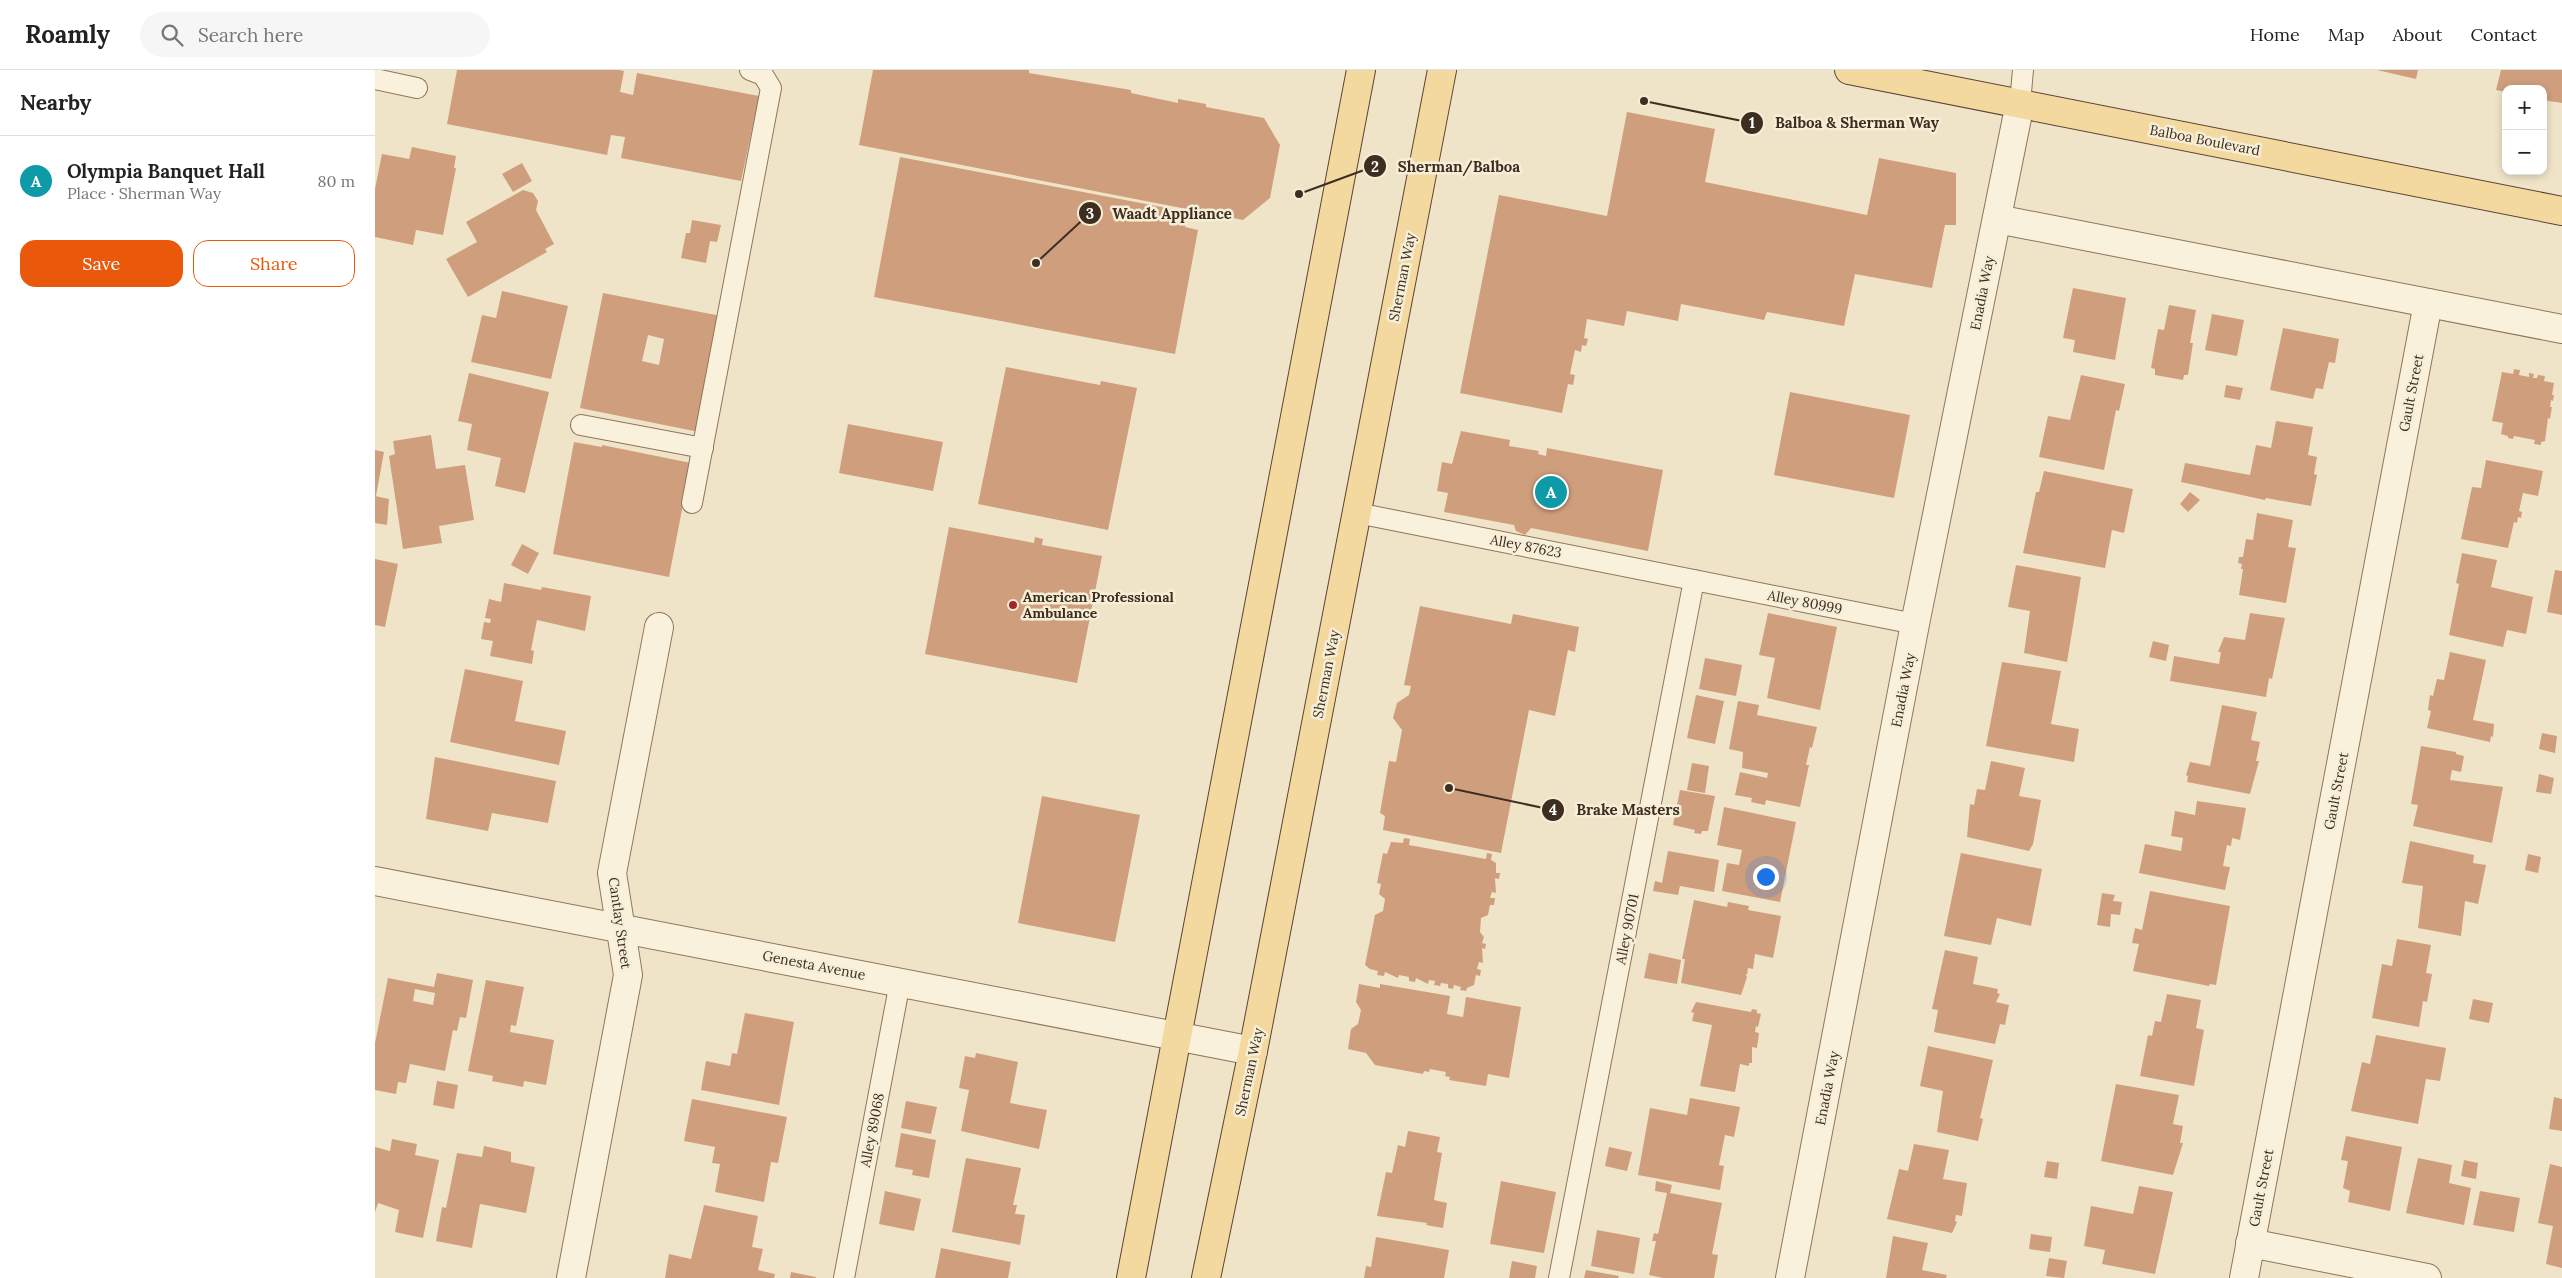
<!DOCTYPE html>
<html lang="en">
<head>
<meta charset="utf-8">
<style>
  body { margin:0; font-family:Lora,serif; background:#f6f6f6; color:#222 }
  .controls { position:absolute; right:15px; top:15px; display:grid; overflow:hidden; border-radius:10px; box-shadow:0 2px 8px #0003 }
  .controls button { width:45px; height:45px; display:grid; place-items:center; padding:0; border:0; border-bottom:1px solid #e0e0e0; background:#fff; color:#222; font:25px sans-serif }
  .you { position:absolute; left:1390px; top:806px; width:18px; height:18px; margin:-12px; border:4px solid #fff; border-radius:50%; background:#1a73e8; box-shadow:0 0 0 8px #1a73e833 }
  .badge { display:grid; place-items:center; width:32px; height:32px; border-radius:50%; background:#ea580c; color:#fff; font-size:16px; font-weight:700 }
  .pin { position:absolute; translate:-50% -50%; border:2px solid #fff; box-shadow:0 1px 5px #0006 }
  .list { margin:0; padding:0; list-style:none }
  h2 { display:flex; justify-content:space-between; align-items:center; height:65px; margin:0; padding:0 20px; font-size:21px }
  h2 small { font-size:16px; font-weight:400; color:#767676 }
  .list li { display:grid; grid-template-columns:32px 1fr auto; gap:15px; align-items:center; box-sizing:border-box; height:90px; padding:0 20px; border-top:1px solid #e0e0e0 }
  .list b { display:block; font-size:19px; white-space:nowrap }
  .list p { margin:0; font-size:16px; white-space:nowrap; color:#767676 }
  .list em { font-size:16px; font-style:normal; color:#767676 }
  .actions { display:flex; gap:10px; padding:15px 20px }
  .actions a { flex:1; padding:11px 0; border:1px solid #ea580c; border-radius:15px; text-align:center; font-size:18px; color:#ea580c }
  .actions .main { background:#ea580c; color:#fff }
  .icon { flex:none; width:28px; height:28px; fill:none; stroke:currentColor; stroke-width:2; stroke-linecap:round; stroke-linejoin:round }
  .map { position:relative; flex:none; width:2187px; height:1208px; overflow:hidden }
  header { display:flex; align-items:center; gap:30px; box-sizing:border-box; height:70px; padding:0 25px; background:#fff; border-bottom:1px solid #e0e0e0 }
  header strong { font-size:24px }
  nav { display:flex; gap:28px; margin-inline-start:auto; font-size:18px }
  .search { width:350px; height:45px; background:#f6f6f6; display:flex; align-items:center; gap:12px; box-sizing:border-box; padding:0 18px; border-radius:28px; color:#767676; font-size:19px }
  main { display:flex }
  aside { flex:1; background:#fff }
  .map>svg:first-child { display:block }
</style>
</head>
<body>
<header>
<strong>Roamly</strong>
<div class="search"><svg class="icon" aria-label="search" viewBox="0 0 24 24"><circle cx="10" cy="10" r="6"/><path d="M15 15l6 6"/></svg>Search here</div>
<nav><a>Home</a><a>Map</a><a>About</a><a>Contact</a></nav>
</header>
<main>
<aside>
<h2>Nearby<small></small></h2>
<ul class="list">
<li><span class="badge" style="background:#0f9aa8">A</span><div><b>Olympia Banquet Hall</b><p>Place · Sherman Way</p></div><em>80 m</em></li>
</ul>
<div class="actions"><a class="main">Save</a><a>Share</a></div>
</aside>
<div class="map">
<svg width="2187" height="1208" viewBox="0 0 2187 1208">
  <rect width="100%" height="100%" fill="#f0e4c8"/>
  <g fill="#cf9f7d" fill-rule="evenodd">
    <polygon points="82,0 244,0 249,1 245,22 258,25 262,3 384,26 366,111 246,88 250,67 236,65 232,85 72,54"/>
    <polygon points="498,0 654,0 654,3 756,20 756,23 803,33 803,29 831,34 831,37 889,48 905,75 895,128 868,150 484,75"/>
    <polygon points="2002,0 2043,0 2041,9"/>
    <polygon points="2126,0 2187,0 2187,33 2168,30 2168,19 2131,19 2131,22 2121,20"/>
    <polygon points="1252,42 1340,59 1330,112 1492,145 1504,88 1581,103 1581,155 1570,155 1557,218 1480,204 1469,256 1392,242 1389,250 1306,234 1303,251 1252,241 1249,256 1212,249 1209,268 1213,269 1211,276 1207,275 1206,282 1200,280 1195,304 1200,305 1198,315 1193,314 1187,343 1085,323 1124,125 1232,146"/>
    <polygon points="37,77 81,86 79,98 81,98 68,165 41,160 38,175 0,167 0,119 7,84 34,89"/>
    <polygon points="525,87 813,142 810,157 823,160 800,284 499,227"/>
    <polygon points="147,93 157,111 138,122 127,104"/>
    <polygon points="148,120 158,123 163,131 161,140 179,174 170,179 172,182 93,227 71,189 102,172 91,152"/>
    <polygon points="317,150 346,155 342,172 335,171 331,193 306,188 311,163 315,163"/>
    <polygon points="1698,218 1751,228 1740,290 1698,282 1700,270 1688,268"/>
    <polygon points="127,221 193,236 176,309 96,292 107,245 121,248"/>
    <path d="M228,223l118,23 -22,116 -119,-24zM273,265l16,4 -5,26 -17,-4z"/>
    <polygon points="1794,235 1821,240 1815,273 1818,273 1813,305 1809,305 1808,310 1780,305 1780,299 1776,298 1783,259 1789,260"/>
    <polygon points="1837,244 1869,250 1862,286 1830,280"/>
    <polygon points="1908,258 1964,269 1960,293 1954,292 1948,319 1941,318 1938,329 1895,320"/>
    <polygon points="631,297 725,315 726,311 762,318 733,460 603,434"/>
    <polygon points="2139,299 2145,300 2144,305 2154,307 2154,303 2159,304 2158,308 2162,308 2163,305 2170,306 2169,311 2179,313 2177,325 2179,325 2178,331 2176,330 2175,337 2177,337 2175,349 2173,348 2170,371 2166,372 2166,375 2159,374 2160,370 2139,366 2138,369 2133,368 2133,366 2126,364 2128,353 2117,351 2127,302 2138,304"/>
    <polygon points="94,303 174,322 150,423 120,416 126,388 92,380 97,354 83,351"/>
    <polygon points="1706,305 1750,314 1744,341 1741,340 1729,400 1664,387 1673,346 1695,350"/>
    <polygon points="1851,315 1868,318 1865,330 1849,327"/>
    <polygon points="1415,322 1535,345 1519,428 1399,405"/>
    <polygon points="1901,351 1938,357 1933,385 1942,387 1939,404 1942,405 1936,436 1891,428 1890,430 1806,412 1810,393 1875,405 1881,375 1896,378"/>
    <polygon points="473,354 568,372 558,421 464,403"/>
    <polygon points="1086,361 1135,370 1134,376 1164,381 1163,384 1171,386 1172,378 1288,400 1273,481 1156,458 1150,465 1141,461 1139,455 1069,442 1073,423 1062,421 1067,392 1077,394"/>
    <polygon points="56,365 61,399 90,395 99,450 64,456 67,473 28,479 14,386 20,384 18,371"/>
    <polygon points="199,372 227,377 227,375 316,393 294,507 178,484"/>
    <polygon points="0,380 9,382 1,426 0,426"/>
    <polygon points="2111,390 2168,401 2163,426 2148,423 2144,441 2147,442 2146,448 2143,447 2142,453 2139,452 2133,478 2086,469 2097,417 2106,418"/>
    <polygon points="1669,401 1758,419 1749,463 1737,460 1730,498 1648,483 1661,422 1664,422"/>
    <polygon points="1815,422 1825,430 1813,442 1805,434"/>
    <polygon points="0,426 14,429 12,455 0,453"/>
    <polygon points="1882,443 1918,450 1913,477 1921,478 1911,533 1864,525 1868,499 1866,499 1867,494 1863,493 1864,487 1868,487 1871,469 1878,470"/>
    <polygon points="574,457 659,473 660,467 668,469 667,475 727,486 702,613 550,584"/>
    <polygon points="147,474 164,483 153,504 136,495"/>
    <polygon points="2087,483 2122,490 2116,517 2158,527 2151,564 2132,560 2128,577 2074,565 2084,514 2081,513"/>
    <polygon points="0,489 23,494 10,557 0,555"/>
    <polygon points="1641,495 1706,507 1692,592 1649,583 1655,541 1633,537"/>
    <polygon points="2180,500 2187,501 2187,545 2172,542"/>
    <polygon points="129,513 166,520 167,517 216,526 210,561 162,550 156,580 159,581 157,594 115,586 118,571 106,569 109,552 115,553 116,549 110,548 114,529 126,532"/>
    <polygon points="1045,536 1136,554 1138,544 1204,557 1200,582 1193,580 1180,646 1154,640 1126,783 1008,760 1010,746 1005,743 1014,691 1021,692 1027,660 1018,648 1022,633 1034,625 1036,616 1029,615"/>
    <polygon points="1393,543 1462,557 1445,640 1392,628 1400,588 1384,585"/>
    <polygon points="1875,543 1910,548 1897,609 1894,608 1891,627 1795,611 1799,586 1844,594 1846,582 1843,582 1849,567 1870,570"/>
    <polygon points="1778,571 1794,575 1791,591 1774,587"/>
    <polygon points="2075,582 2111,590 2098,650 2119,654 2118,667 2116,666 2115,672 2052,658 2056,641 2053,640 2055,625 2058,626 2062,609 2069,610"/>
    <polygon points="1330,588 1367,595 1361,626 1324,619"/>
    <polygon points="1627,592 1686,601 1676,654 1704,659 1699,692 1611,676"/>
    <polygon points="90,599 148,611 140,651 191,661 184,695 75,672"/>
    <polygon points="1321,625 1349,631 1340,674 1312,668"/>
    <polygon points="1363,631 1384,635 1382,645 1442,657 1437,678 1435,677 1431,695 1434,695 1425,737 1391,730 1390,735 1376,732 1377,728 1360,725 1365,702 1392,708 1393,703 1367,698 1368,682 1354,679"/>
    <polygon points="1847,635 1882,642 1876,670 1885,672 1881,691 1884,691 1875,724 1812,712 1813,706 1811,705 1815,692 1835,696"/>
    <polygon points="2167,663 2182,666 2180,683 2164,679"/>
    <polygon points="2046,676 2081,682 2081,684 2089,686 2086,702 2077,700 2075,710 2128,717 2117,773 2038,756 2043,735 2036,734"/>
    <polygon points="60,687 181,711 173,753 117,743 113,761 51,749"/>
    <polygon points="1616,691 1650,698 1644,726 1666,730 1658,774 1654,781 1592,767 1595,734 1599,735 1602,719 1610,720"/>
    <polygon points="1317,693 1334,696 1330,723 1312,720"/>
    <polygon points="2164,704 2179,708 2176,724 2161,722"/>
    <polygon points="1305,720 1340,726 1333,761 1327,761 1326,764 1319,763 1320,760 1298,755"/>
    <polygon points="667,726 765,745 740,872 643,853"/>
    <polygon points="1822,731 1871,738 1865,770 1857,768 1856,776 1852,775 1848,796 1855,797 1850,820 1764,803 1770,774 1806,781 1808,768 1796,766 1800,741 1820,745"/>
    <polygon points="1349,737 1421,752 1405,832 1347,821 1352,793 1364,795 1367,780 1342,775"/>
    <polygon points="1029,768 1035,769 1034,775 1111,789 1112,783 1117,784 1116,790 1121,793 1121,803 1125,803 1124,809 1120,808 1121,823 1117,822 1115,828 1120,828 1119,835 1115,835 1113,845 1106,848 1105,862 1109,867 1107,873 1111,874 1110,879 1107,878 1108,893 1104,892 1102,899 1106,900 1105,906 1101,905 1099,915 1092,918 1091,921 1085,920 1086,917 1079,915 1078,919 1073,918 1073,914 1066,913 1065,916 1059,915 1060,911 1054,910 1053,914 1041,908 1040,912 1034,911 1034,907 1024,905 1023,908 1010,902 1009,906 1002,905 1003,901 995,899 990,895 1000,845 1008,841 1010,829 1004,824 1006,814 1002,813 1008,783 1012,784 1016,772 1028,773"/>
    <polygon points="2035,771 2099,785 2098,793 2111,795 2103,834 2090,831 2086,866 2043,858 2048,816 2027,813"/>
    <polygon points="1293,781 1344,790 1339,822 1305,816 1303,825 1278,821 1280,811 1287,813"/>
    <polygon points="1586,783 1667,799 1656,856 1622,848 1616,875 1569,866"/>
    <polygon points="2153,784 2166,787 2163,803 2150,800"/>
    <polygon points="1775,821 1855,836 1841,915 1835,914 1834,916 1758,901 1764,874 1757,873 1760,858 1767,860"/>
    <polygon points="1727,823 1740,825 1738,831 1747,832 1745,845 1736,844 1735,857 1722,855"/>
    <polygon points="1319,830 1352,837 1353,832 1374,836 1373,840 1406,846 1398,888 1380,884 1378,899 1373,898 1372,905 1370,904 1372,907 1366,925 1306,913 1310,889 1307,889"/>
    <polygon points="2022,869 2056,875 2051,903 2057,904 2052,932 2048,931 2044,957 1997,948 2007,894 2017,896"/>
    <polygon points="1570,880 1603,887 1598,914 1623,919 1622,923 1625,924 1621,932 1634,935 1630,955 1625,954 1620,974 1559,962 1563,940 1557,939"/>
    <polygon points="1274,883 1306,890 1302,914 1269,908"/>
    <path d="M62,903l36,7 -7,38 -6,-1 -3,14 -4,-1 -8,41 -35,-7 -4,19 -8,-1 -2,12 -21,-4v-47l13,-65 46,9zM40,919l20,4 -2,12 -20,-4z"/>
    <polygon points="111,910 149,917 141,956 136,955 135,962 179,970 171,1015 149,1011 148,1017 117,1011 118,1006 93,1001"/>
    <polygon points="984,914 1005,918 1005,914 1075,926 1072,944 1088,947 1091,927 1146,937 1134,1008 1113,1004 1111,1016 1074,1010 1075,1007 1070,1006 1071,1002 1055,999 1054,1002 1049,1001 1048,1004 1000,995 991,983 973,979 976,959 983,954 986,940 981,932"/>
    <polygon points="1792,924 1826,930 1821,958 1829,960 1819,1016 1765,1006 1773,965 1777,966 1780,951 1786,952"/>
    <polygon points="2098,929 2118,933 2114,953 2094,949"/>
    <polygon points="1321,932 1376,942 1377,939 1382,940 1382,943 1386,944 1383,957 1381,956 1380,962 1384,963 1382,978 1377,977 1377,993 1374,993 1374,996 1365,994 1360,1022 1325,1016 1337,955 1317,951 1319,943 1316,942"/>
    <polygon points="370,943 419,952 404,1035 326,1020 331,991 355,996 357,983 362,984"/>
    <polygon points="2001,965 2071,978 2065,1011 2051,1009 2043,1054 1976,1041 1987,992 1995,994"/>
    <polygon points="1553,976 1618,990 1605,1048 1608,1049 1603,1071 1562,1062 1568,1021 1545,1016"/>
    <polygon points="601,983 643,992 635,1033 672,1040 664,1079 586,1061 594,1020 584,1018 590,986 600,988"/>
    <polygon points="62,1011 83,1015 79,1039 58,1035"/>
    <polygon points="1741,1014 1804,1025 1798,1054 1808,1056 1805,1073 1808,1073 1798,1105 1726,1091"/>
    <polygon points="2179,1027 2187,1029 2187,1061 2174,1059"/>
    <polygon points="1315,1028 1365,1037 1359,1067 1350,1065 1344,1095 1349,1096 1345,1120 1263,1105 1275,1038 1312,1045"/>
    <polygon points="317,1029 412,1047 403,1093 396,1092 389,1132 340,1122 345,1094 337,1093 340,1077 309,1071"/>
    <polygon points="531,1031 562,1037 556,1064 526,1058"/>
    <polygon points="1033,1061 1065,1067 1062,1082 1067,1083 1059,1130 1072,1133 1068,1158 1051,1155 1052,1153 1002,1146 1011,1102 1017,1103 1023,1075 1030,1077"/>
    <polygon points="526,1063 561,1070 554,1108 537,1105 538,1100 520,1097"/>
    <polygon points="1971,1066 2027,1077 2015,1141 1973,1132 1975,1121 1968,1118 1973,1091 1966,1090"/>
    <polygon points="17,1069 42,1074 40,1085 64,1090 48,1168 20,1162 24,1140 3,1133 0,1142 0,1077 15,1081"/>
    <polygon points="1539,1074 1574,1080 1568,1109 1592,1113 1587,1146 1581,1145 1580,1151 1582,1152 1577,1163 1512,1149 1524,1099 1533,1101"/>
    <polygon points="109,1076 136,1082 136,1092 160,1097 151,1143 105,1134 97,1178 61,1171 67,1137 71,1138 82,1083 107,1087"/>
    <polygon points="1234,1077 1257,1082 1252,1101 1230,1096"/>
    <polygon points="591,1088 646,1098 638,1135 642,1135 640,1144 650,1145 645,1175 577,1162"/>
    <polygon points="2043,1088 2077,1095 2074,1113 2096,1118 2089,1155 2031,1143"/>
    <polygon points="2089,1090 2103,1093 2101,1109 2086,1106"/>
    <polygon points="1672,1091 1684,1093 1682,1109 1669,1107"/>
    <polygon points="2175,1094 2187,1097 2187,1198 2171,1194 2178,1156 2163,1153"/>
    <polygon points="1126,1111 1181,1122 1169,1183 1115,1174"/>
    <polygon points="1281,1111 1297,1115 1295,1123 1347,1133 1337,1184 1343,1185 1339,1208 1288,1208 1274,1205 1281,1171 1277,1171 1279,1163 1283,1164 1292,1123 1280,1121"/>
    <polygon points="1764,1116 1798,1122 1780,1204 1727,1194 1730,1180 1709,1176 1716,1136 1758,1144"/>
    <polygon points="510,1121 546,1129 539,1161 504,1154"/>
    <polygon points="2105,1121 2145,1128 2139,1162 2098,1155"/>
    <polygon points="329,1135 383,1146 377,1177 388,1179 383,1200 400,1204 399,1208 290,1208 294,1184 316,1189"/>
    <polygon points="1222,1160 1265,1168 1259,1204 1216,1196"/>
    <polygon points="1656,1164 1677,1167 1675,1182 1654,1179"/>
    <polygon points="1518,1166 1553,1173 1547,1200 1572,1205 1571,1208 1511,1208"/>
    <polygon points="1001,1167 1074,1180 1069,1208 989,1208 991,1196 996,1197"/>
    <polygon points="566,1178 636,1192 633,1208 560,1208"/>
    <polygon points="1674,1188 1692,1191 1689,1208 1671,1206"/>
    <polygon points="1137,1191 1162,1196 1160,1208 1134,1208"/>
    <polygon points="1211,1200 1244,1206 1243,1208 1209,1208"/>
    <polygon points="416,1202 441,1207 441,1208 415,1208"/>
  </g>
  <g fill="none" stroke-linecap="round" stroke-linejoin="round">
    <g stroke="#8d765c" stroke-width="22">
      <g id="service">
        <polyline points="0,9 42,18"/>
        <polyline points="1645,33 1648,0"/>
        <polyline points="206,355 328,378"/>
        <polyline points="317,433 396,18 388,5 375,0"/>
        <polyline points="982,443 1540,554"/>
        <polyline points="469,1208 525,912"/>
        <polyline points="1184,1208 1319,510"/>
      </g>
    </g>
    <g stroke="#8d765c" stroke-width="30">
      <g id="minor">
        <polyline points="1622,149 2187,259"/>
        <polyline points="0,811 878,981"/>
        <polyline points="1875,1173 2052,1208"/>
        <polyline points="196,1208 253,905 237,803 284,557"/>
        <polyline points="1415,1208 1540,554 1645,33"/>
        <polyline points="1869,1208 2053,233"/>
      </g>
    </g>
    <g stroke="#5b4430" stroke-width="30">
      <g id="primary">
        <polyline points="1474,0 2187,141"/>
        <polyline points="756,1208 986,0"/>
        <polyline points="831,1208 878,981 1067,0"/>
      </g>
    </g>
    <use href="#service" stroke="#faf1dc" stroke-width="20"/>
    <use href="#minor" stroke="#faf1dc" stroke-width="28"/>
    <use href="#primary" stroke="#f3d9a0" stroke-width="28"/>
  </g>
  <circle fill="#9e2a2b" stroke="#f7eed8" stroke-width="2" cx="638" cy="535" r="5"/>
  <g text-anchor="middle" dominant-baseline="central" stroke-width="5" stroke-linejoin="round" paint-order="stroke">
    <g font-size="14" fill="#3d2e20" stroke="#f7eed8">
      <text transform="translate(1830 70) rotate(11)">Balboa Boulevard</text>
      <text transform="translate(1027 207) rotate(-79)">Sherman Way</text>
      <text transform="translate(1607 223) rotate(-79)">Enadia Way</text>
      <text transform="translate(2036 323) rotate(-79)">Gault Street</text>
      <text transform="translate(1151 476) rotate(11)">Alley 87623</text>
      <text transform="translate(1430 532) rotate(11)">Alley 80999</text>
      <text transform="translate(951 604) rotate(-79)">Sherman Way</text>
      <text transform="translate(1528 620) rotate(-79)">Enadia Way</text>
      <text transform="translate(1961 721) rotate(-79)">Gault Street</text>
      <text transform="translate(245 853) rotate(82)">Cantlay Street</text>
      <text transform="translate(1252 859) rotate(-79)">Alley 90701</text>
      <text transform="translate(439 895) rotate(11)">Genesta Avenue</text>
      <text transform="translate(874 1002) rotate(-78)">Sherman Way</text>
      <text transform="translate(1452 1018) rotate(-79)">Enadia Way</text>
      <text transform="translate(497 1060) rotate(-79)">Alley 89068</text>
      <text transform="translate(1886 1118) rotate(-79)">Gault Street</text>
    </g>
    <g font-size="14" font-weight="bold" fill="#3d2e20" stroke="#f7eed8" text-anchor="start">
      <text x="648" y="527">American Professional<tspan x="648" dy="16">Ambulance</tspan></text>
    </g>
  </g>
  <path fill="none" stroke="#3d2e20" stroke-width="2" d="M1269 31L1377 53M924 124L1000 96M661 193L715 143M1074 718L1178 740"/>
  <g fill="#3d2e20" stroke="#f7eed8" stroke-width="2">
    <circle cx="1269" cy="31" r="5"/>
    <circle cx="924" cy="124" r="5"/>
    <circle cx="661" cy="193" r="5"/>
    <circle cx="1074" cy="718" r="5"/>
    <circle cx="1377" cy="53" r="12"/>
    <circle cx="1000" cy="96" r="12"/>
    <circle cx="715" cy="143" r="12"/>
    <circle cx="1178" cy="740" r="12"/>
  </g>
  <g font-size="15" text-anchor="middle" font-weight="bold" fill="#fff">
    <text x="1377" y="58">1</text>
    <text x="1000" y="102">2</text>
    <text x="715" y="149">3</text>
    <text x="1178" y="745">4</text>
  </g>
  <g font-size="15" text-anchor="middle" font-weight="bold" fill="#3d2e20" stroke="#f7eed8" stroke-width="5" stroke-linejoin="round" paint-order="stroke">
    <text x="1482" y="58">Balboa &amp; Sherman Way</text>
    <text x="1084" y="102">Sherman/Balboa</text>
    <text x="797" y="149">Waadt Appliance</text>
    <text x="1253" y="745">Brake Masters</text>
  </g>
</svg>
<div class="controls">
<button>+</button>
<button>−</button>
</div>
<div class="you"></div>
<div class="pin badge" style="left:1176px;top:422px;background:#0f9aa8">A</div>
</div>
</main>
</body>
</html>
